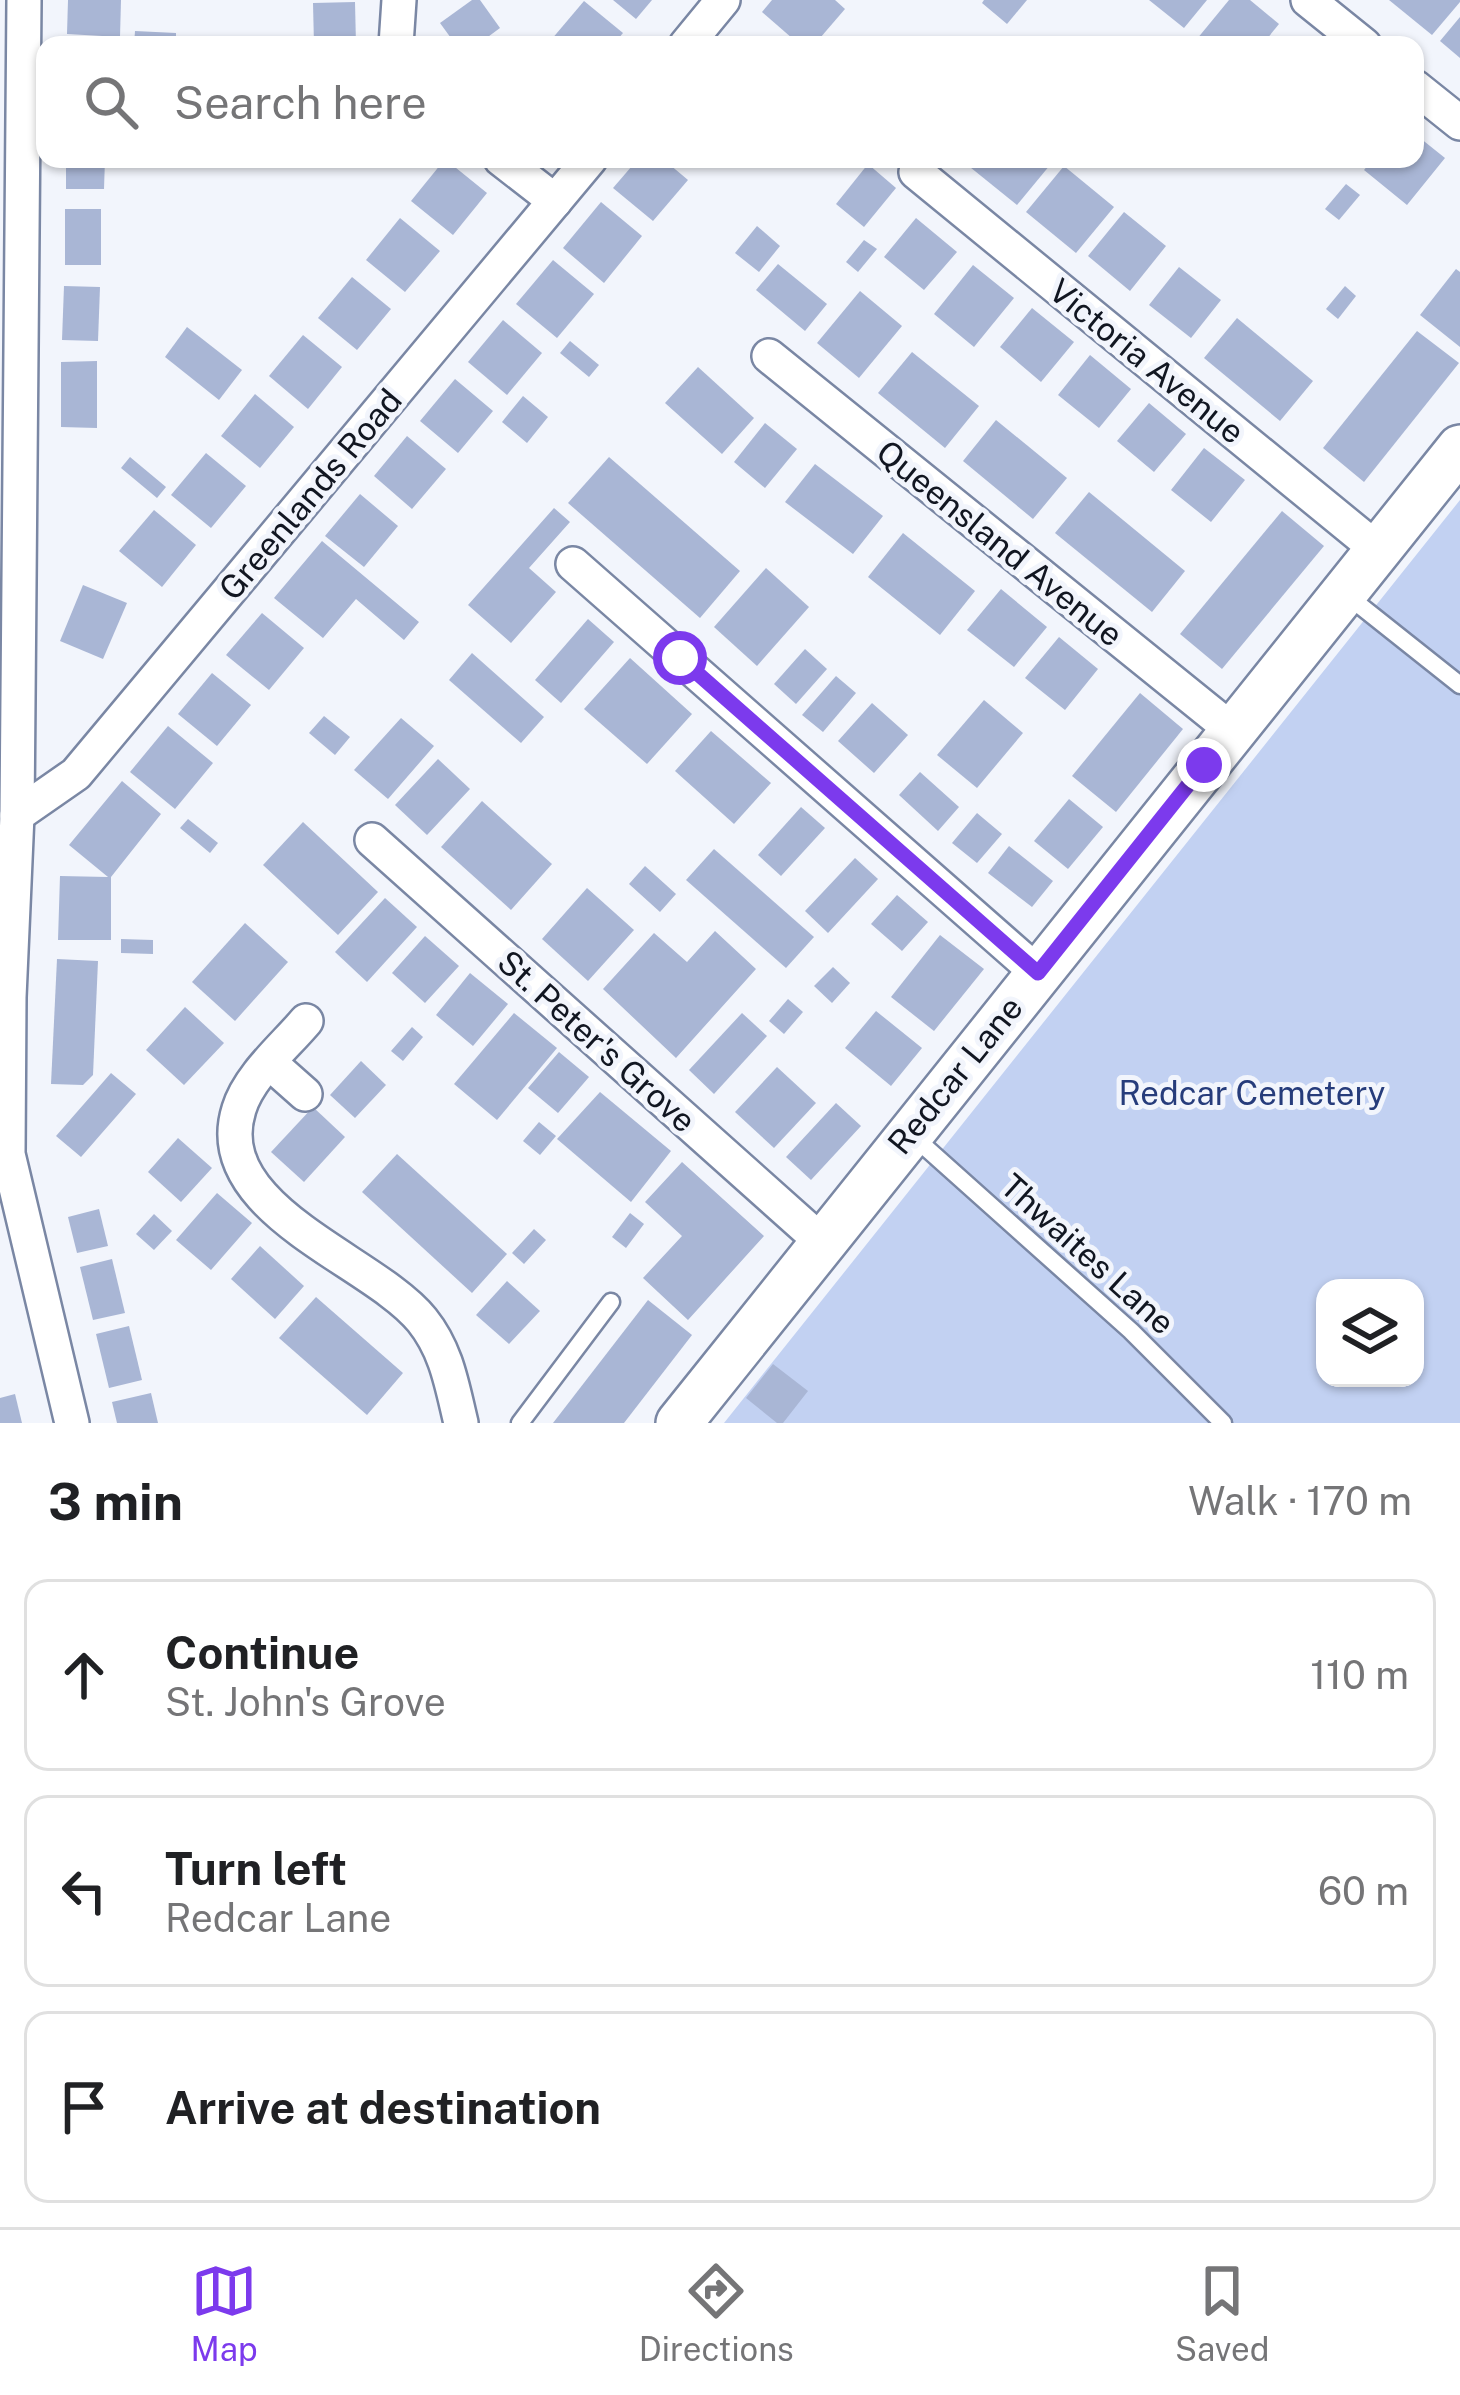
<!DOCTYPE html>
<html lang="en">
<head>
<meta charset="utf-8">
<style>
  body { margin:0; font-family:"Public Sans",sans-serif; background:#f2f2f2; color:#202124 }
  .controls { position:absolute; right:36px; bottom:36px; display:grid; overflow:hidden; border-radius:24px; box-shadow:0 3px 9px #0004 }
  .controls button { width:108px; height:108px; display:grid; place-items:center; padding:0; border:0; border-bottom:3px solid #e0e0e0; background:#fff; color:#202124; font:60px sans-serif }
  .stop { position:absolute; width:36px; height:36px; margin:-27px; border:9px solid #7c3aed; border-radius:50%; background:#fff }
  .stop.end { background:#7c3aed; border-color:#fff; box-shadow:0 3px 12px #0008 }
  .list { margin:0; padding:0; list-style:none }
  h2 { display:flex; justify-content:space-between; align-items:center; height:156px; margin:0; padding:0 48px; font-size:51px }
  h2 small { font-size:39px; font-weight:400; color:#757577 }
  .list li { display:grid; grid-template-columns:78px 1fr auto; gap:36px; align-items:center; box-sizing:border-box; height:192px; margin:0 24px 24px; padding:0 24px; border:3px solid #e0e0e0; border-radius:24px }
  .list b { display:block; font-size:45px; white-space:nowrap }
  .list p { margin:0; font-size:39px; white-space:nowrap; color:#757577 }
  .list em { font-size:39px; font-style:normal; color:#757577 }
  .icon { flex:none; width:66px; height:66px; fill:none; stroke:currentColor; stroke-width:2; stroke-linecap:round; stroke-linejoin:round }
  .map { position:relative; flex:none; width:1460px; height:1423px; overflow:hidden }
  .search { position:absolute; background:#fff; box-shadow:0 3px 9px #0004; left:36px; right:36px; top:36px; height:132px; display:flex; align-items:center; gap:30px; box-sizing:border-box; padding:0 42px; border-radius:24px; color:#757577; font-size:45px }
  .sheet { height:804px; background:#fff }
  nav { display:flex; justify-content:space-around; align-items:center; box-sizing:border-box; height:168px; border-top:3px solid #e0e0e0; background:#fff; font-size:33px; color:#757577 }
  nav a { display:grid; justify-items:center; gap:6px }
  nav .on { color:#7c3aed }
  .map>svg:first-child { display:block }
</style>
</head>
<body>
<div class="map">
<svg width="1460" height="1423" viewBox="0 0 1460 1423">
  <rect width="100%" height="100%" fill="#f2f5fc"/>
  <path fill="#c2d1f2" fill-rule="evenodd" d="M1460,500v923h-736zM1325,1288h90v90h-90z"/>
  <g fill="#a9b6d5">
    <polygon points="68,0 121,0 120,37 67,34"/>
    <polygon points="472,0 480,0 500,28 477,45 456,45 440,23"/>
    <polygon points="613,0 652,0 636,19"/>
    <polygon points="772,0 835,0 845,9 814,45 800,45 762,12"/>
    <polygon points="984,0 1027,0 1007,24 982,3"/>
    <polygon points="1149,0 1207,0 1184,28"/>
    <polygon points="1229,0 1250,0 1279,24 1262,45 1192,45"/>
    <polygon points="1389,0 1460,0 1460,2 1432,35"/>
    <polygon points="584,1 623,33 613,45 557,45 551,40"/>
    <polygon points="355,2 356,45 314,45 313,3"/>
    <polygon points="1460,17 1460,58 1440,41"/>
    <polygon points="135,31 176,33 176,45 134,45"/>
    <polygon points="1415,134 1445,158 1407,205 1364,170 1373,159 1415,159"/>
    <polygon points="66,159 105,159 104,189 66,189"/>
    <polygon points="445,159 487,193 453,235 411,201"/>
    <polygon points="638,159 663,159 688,180 653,221 613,188"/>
    <polygon points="960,159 1055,159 1017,205"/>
    <polygon points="868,164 896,188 864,227 836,204"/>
    <polygon points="1064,166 1114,207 1076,253 1026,212"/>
    <polygon points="1346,184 1360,195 1339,220 1325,209"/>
    <polygon points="601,202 642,236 604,283 563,248"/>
    <rect x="65" y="209" width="36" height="56"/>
    <polygon points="1124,212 1166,246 1130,291 1088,256"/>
    <polygon points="400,218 440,251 405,292 366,260"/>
    <polygon points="916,218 957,252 924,290 884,257"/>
    <polygon points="757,226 780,246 759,272 735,253"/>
    <polygon points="864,240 877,249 858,272 846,262"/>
    <polygon points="553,260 594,294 557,338 516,304"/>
    <polygon points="778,264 827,304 805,331 756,290"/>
    <polygon points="973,265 1014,298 974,347 934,314"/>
    <polygon points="1179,267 1221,300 1191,338 1149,305"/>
    <polygon points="1456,269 1460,272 1460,347 1420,315"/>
    <polygon points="352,277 391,309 357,350 318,318"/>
    <polygon points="64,286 100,287 98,341 62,340"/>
    <polygon points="1345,286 1356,296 1338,319 1326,309"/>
    <polygon points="860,291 902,326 859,378 817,343"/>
    <polygon points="1032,308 1074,342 1041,382 1000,347"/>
    <polygon points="1237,318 1313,381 1280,421 1204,358"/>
    <polygon points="503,320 542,353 507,395 468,362"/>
    <polygon points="187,327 242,370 219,400 165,357"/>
    <polygon points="1417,331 1459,363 1364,482 1323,448"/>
    <polygon points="303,335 342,367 308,409 269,376"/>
    <polygon points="570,341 599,365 589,377 560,353"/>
    <polygon points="912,352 979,406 945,448 878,393"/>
    <polygon points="1090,355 1131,389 1099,428 1058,395"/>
    <polygon points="97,361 97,428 61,427 61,362"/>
    <polygon points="698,367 754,418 722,454 665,403"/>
    <polygon points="455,379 493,411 458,453 420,421"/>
    <polygon points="255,394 294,427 260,468 221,436"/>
    <polygon points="523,396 548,417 527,443 502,422"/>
    <polygon points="1149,403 1186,434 1154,472 1117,441"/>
    <polygon points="996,420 1067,478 1033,519 963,461"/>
    <polygon points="765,423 797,449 765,488 734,462"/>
    <polygon points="407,436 446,469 412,509 374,476"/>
    <polygon points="1204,448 1245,480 1211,522 1171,490"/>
    <polygon points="206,453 246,486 211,528 171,495"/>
    <polygon points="130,457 166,487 157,498 121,468"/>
    <polygon points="609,457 740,571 700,618 568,503"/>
    <polygon points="815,464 883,516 853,554 785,502"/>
    <polygon points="1089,492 1185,571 1152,612 1055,533"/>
    <polygon points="360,494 398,526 364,567 325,536"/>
    <polygon points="554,508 570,522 529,568 556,592 511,643 468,605"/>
    <polygon points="154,510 196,545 162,587 119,551"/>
    <polygon points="1282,511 1324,546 1222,669 1180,634"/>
    <polygon points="903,533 975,591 940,635 868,577"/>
    <polygon points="322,541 419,622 404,640 356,599 323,638 274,598"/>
    <polygon points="766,568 809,607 757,666 714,627"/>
    <polygon points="83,585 127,603 103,659 60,641"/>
    <polygon points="1001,589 1047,627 1014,667 967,630"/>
    <polygon points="262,613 304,648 269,690 226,655"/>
    <polygon points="588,619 614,642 561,703 535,680"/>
    <polygon points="1059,637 1098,669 1065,710 1025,678"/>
    <polygon points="805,649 827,669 796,704 774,684"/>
    <polygon points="472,653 544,717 521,743 449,680"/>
    <polygon points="630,658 692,714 647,764 584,709"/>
    <polygon points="212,673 251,705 217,746 178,714"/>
    <polygon points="836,676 856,693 823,732 802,715"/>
    <polygon points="1140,693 1183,729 1116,812 1072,776"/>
    <polygon points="984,700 1023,733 977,788 937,755"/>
    <polygon points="872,703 908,735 874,773 838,741"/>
    <polygon points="324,716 350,737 335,755 309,733"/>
    <polygon points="401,718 434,746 388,799 354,770"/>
    <polygon points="168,726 213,763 175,809 130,772"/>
    <polygon points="711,731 771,783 734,824 675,771"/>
    <polygon points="438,759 470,789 427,835 395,805"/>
    <polygon points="920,772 959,807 938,831 899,795"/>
    <polygon points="122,781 161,814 111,877 111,940 58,940 60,876 108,877 69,845"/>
    <polygon points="1069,799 1103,827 1068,869 1034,841"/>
    <polygon points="482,801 552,864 511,910 441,847"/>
    <polygon points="801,807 825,828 781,876 758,855"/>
    <polygon points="977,813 1002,834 977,863 952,843"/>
    <polygon points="188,819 218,843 210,853 180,828"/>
    <polygon points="303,822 378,892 338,935 263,865"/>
    <polygon points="1009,846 1053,881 1032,907 988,873"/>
    <polygon points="714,849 814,937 786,968 686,880"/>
    <polygon points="855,858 878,879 828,933 805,911"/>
    <polygon points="645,866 676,894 660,912 629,884"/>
    <polygon points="587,888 634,930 588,981 542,939"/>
    <polygon points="897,895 928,922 902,951 871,924"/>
    <polygon points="385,898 417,927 367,982 335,952"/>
    <polygon points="245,923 288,962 235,1021 192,982"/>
    <polygon points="715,931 756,969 676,1058 603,989 654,933 687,962"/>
    <polygon points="940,935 984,969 934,1031 891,997"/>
    <polygon points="425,936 459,966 425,1003 392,973"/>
    <polygon points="121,939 153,940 153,954 121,953"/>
    <polygon points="57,959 98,961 93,1075 83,1085 51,1084"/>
    <polygon points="833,967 850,983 832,1003 814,986"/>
    <polygon points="470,973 508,1004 473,1046 436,1015"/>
    <polygon points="788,999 803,1012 784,1034 769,1021"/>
    <polygon points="185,1007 224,1043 184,1085 146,1050"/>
    <polygon points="876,1011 922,1048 891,1086 845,1048"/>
    <polygon points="514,1013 557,1048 497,1120 454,1084"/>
    <polygon points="742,1013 767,1036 714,1094 689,1070"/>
    <polygon points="412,1027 423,1037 403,1061 391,1051"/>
    <polygon points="559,1052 589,1077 558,1113 528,1088"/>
    <polygon points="361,1061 386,1085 355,1118 330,1095"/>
    <polygon points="777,1067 816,1103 774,1148 735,1112"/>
    <polygon points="111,1073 136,1094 81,1157 56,1136"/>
    <polygon points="600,1092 671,1151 631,1202 557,1139"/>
    <polygon points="836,1103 861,1126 811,1180 786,1157"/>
    <polygon points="313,1107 345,1137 304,1182 271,1152"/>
    <polygon points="539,1122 556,1136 540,1155 523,1141"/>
    <polygon points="178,1138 212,1168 181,1202 148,1172"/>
    <polygon points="397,1154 507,1254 472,1293 362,1192"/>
    <polygon points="682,1162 764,1236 688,1320 643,1278 682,1236 645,1202"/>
    <polygon points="217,1193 252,1223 211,1270 176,1240"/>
    <polygon points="99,1209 108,1246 77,1253 68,1217"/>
    <polygon points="630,1213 644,1224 626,1248 612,1237"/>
    <polygon points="154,1214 172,1231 154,1250 136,1234"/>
    <polygon points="534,1229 546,1240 524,1264 512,1253"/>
    <polygon points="260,1246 304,1286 275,1319 231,1279"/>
    <polygon points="112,1259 125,1313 93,1320 80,1267"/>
    <polygon points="507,1281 540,1311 509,1344 476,1315"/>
    <polygon points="316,1297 403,1373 367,1415 279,1338"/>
    <polygon points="648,1300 692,1335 624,1423 553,1423"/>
    <polygon points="129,1326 142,1380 109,1388 96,1334"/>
    <polygon points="773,1364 808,1391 783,1423 777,1423 746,1398"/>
    <polygon points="151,1393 158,1423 117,1423 112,1402"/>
    <polygon points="15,1394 22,1423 0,1423 0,1398"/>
  </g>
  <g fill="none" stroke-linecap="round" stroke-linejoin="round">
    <g stroke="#7a87a4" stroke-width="21">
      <g id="lane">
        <polyline points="1348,596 1460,685"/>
        <polyline points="914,1137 1131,1331 1223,1423"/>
        <polyline points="520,1423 611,1302"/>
      </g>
    </g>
    <g stroke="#7a87a4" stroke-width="38">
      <g id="street">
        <polyline points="24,0 17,815 9,997 8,1154 72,1423"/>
        <polyline points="1308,0 1364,45"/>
        <polyline points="396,45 399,0"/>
        <polyline points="686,45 723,0"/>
        <polyline points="1415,87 1460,123"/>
        <polyline points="501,159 555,201"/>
        <polyline points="916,172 1378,550"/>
        <polyline points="769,356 1232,730"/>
        <polyline points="573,564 1038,973"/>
        <polyline points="17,815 76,774 590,159"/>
        <polyline points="372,840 822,1242"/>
        <path d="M306,1021c-22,26 -57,55 -67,88 -32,101 135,151 183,211 25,31 30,66 39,103"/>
        <polyline points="270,1063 305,1094"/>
      </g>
    </g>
    <g stroke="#7a87a4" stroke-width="50">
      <polyline id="secondary" points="679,1423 1460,448"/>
    </g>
    <use href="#lane" stroke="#fff" stroke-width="16"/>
    <use href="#street" stroke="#fff" stroke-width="33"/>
    <use href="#secondary" stroke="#fff" stroke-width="45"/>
  </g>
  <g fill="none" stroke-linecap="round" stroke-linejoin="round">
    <polyline stroke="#7c3aed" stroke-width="15" points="680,658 1038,973 1204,765"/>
  </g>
  <g text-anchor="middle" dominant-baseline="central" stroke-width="10" stroke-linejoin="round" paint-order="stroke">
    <g font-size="33" fill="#111621" stroke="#f2f5fc">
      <text transform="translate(1147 361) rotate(39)">Victoria Avenue</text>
      <text transform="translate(310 494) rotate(-50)">Greenlands Road</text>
      <text transform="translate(1000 543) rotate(39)">Queensland Avenue</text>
      <text transform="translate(597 1041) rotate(42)">St. Peter's Grove</text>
      <text transform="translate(955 1075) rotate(-51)">Redcar Lane</text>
      <text transform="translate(1088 1254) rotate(42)">Thwaites Lane</text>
    </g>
    <g font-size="33" fill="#263c7b" stroke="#f2f5fc">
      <text x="1252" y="1093">Redcar Cemetery</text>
    </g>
  </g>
</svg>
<div class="controls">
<button><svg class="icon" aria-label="layers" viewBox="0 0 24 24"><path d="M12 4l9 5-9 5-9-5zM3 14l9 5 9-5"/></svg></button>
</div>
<div class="stop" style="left:680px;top:658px"></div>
<div class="stop end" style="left:1204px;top:765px"></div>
<div class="search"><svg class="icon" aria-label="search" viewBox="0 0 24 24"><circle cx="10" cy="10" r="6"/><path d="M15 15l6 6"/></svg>Search here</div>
</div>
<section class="sheet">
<h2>3 min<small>Walk · 170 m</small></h2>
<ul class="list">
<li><svg class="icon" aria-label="ahead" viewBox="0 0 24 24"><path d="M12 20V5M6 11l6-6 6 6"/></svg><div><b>Continue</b><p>St. John's Grove</p></div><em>110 m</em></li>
<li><svg class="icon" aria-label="left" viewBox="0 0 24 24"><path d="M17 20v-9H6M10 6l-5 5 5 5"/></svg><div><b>Turn left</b><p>Redcar Lane</p></div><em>60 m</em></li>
<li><svg class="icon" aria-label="arrive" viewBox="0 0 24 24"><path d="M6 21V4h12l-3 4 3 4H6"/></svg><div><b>Arrive at destination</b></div></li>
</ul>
</section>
<nav>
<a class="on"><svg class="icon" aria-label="map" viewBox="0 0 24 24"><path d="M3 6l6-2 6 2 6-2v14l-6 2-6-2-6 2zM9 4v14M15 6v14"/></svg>Map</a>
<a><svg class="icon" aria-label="directions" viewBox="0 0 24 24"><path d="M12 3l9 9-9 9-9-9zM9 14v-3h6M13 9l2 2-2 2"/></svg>Directions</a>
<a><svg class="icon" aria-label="saved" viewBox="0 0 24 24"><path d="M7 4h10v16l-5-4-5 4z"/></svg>Saved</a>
</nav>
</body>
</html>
